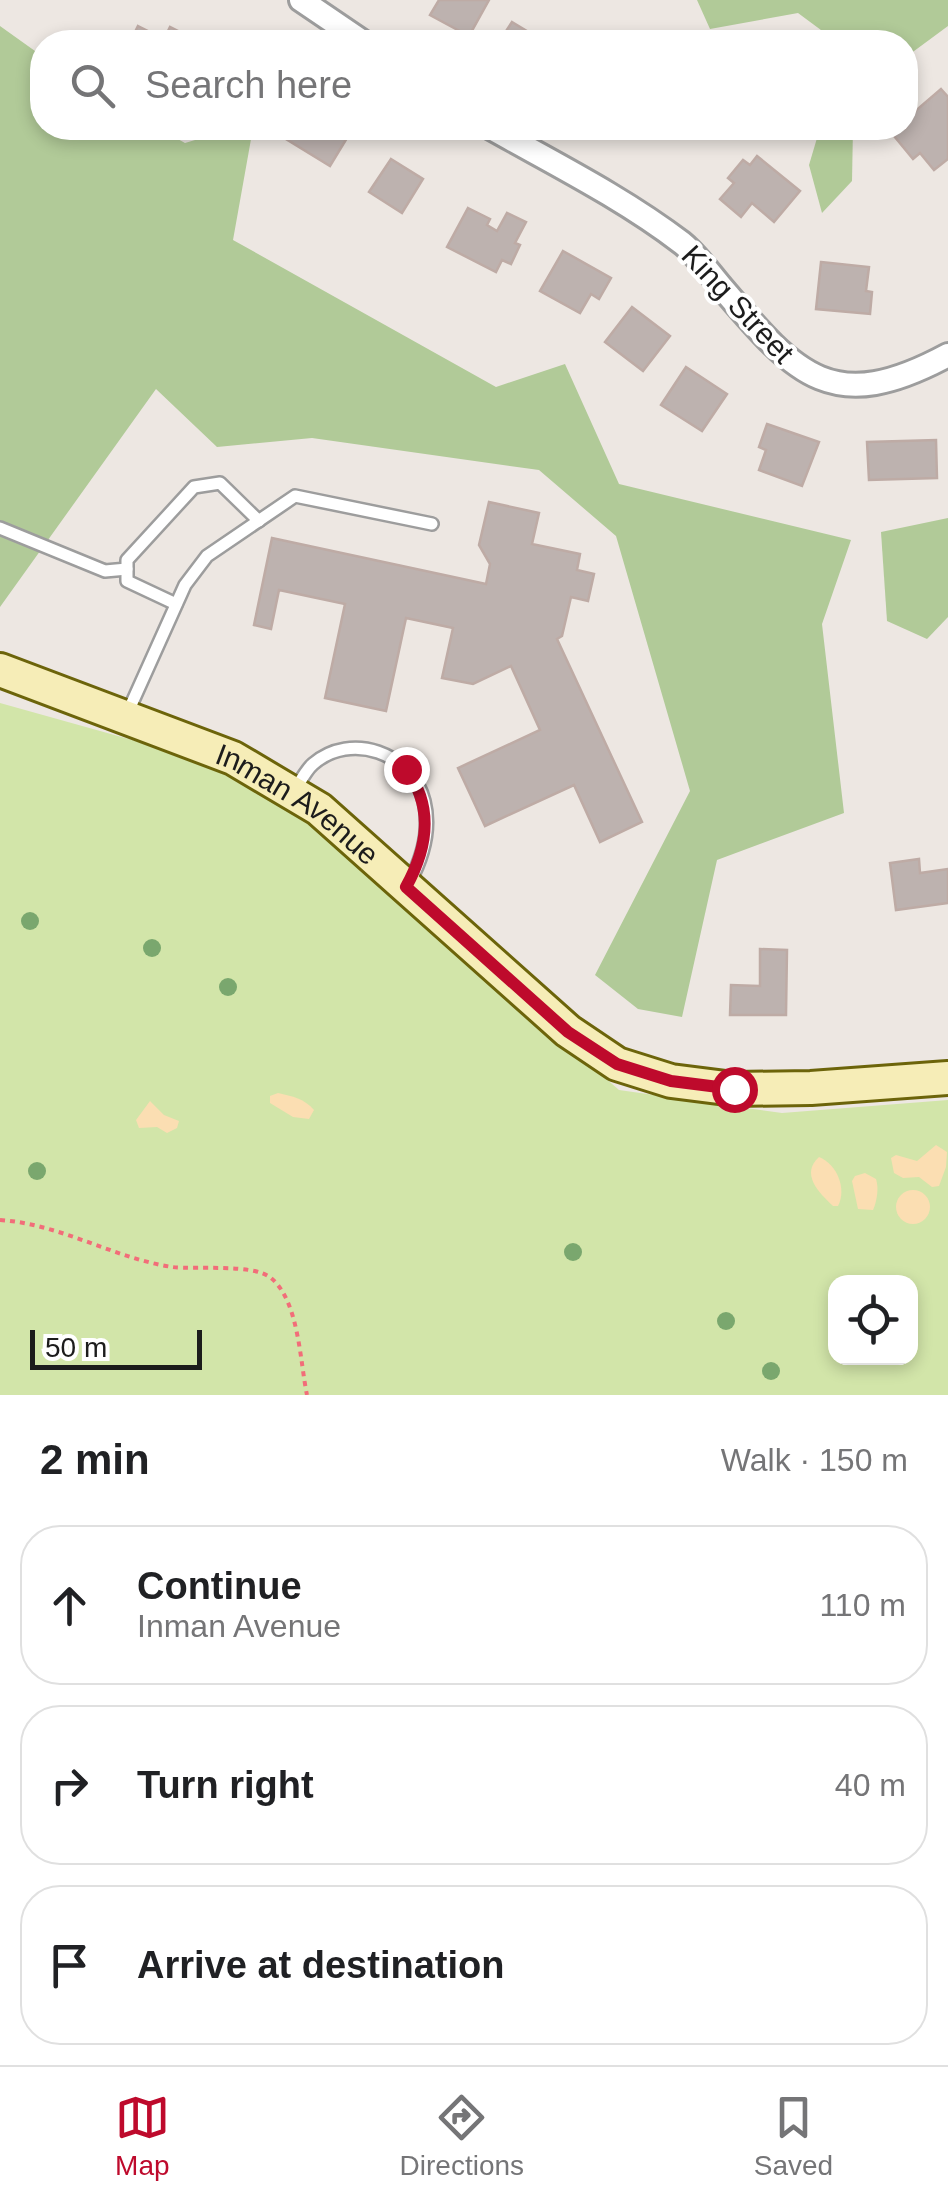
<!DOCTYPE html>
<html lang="en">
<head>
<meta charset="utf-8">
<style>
  body { margin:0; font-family:Arial,sans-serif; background:#f2f2f2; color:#202124 }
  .controls { position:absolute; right:30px; bottom:30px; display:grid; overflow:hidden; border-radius:20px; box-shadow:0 5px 15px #0003 }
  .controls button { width:90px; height:90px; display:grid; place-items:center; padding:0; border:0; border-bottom:2px solid #e0e0e0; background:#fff; color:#202124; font:50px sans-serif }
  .scale { position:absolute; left:30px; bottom:25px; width:172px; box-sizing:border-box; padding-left:10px; border:5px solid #1c1c1c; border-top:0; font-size:28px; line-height:35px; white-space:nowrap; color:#1c1c1c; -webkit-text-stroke:8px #fff; paint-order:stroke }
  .stop { position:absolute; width:30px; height:30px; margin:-22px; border:8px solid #be0a2c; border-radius:50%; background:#fff }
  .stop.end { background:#be0a2c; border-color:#fff; box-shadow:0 2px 10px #0008 }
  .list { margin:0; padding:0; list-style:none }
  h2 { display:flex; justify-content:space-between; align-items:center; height:130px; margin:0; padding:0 40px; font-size:42px }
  h2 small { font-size:32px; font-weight:400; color:#757577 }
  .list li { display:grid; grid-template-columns:65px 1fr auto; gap:30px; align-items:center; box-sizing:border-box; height:160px; margin:0 20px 20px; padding:0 20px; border:2px solid #e0e0e0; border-radius:40px }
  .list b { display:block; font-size:38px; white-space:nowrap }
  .list p { margin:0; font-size:32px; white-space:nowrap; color:#757577 }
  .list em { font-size:32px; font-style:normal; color:#757577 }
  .icon { flex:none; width:55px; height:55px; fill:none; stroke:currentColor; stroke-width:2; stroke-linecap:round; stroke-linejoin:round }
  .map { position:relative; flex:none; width:948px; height:1395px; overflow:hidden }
  .search { position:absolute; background:#fff; box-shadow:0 5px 15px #0003; left:30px; right:30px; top:30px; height:110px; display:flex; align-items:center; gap:25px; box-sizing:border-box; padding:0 35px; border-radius:40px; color:#757577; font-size:38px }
  .sheet { height:670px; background:#fff }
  nav { display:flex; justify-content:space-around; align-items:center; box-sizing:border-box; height:140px; border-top:2px solid #e0e0e0; background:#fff; font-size:28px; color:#757577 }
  nav a { display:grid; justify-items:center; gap:5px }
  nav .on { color:#be0a2c }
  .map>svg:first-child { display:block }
</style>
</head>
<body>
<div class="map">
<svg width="948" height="1395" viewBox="0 0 948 1395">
  <rect width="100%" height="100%" fill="#ede7e2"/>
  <path fill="#d2e5a9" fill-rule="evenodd" d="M0,703l211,59 102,62 306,266 163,23 166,-13v295h-948zM836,1282h74v76h-74z"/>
  <g fill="#b1ca98">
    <polygon points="697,0 948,0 948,26 906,57 906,42 830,42 825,33 798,13 710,29"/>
    <polygon points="0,26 42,56 42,128 158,128 185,143 235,128 253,128 233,240 496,387 565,364 619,484 851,540 822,624 844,813 717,860 682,1017 638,1009 595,975 690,791 616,536 539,470 312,438 217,447 156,389 0,607"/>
    <polygon points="820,128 853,128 852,181 822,213 809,165"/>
    <polygon points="948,518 948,617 927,639 887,621 881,532"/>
  </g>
  <g fill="#fbdeb2">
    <path d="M278,1093c14,3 27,6 36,17l-5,9 -16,-2 -23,-14v-7z"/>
    <polygon points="150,1101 164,1115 179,1121 177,1128 167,1133 157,1127 139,1128 136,1120"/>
    <polygon points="936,1145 947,1152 946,1167 939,1186 932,1187 919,1177 903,1178 894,1173 891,1158 896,1155 917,1161"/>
    <path d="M819,1157c18,7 28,32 19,49h-5c-14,-13 -33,-32 -14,-49z"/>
    <path d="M865,1173l11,6c3,9 1,22 -3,31l-15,-1 -6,-28 3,-5z"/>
    <circle cx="913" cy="1207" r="17"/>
  </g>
  <g fill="#bdb2af" stroke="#beaba5" stroke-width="2.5">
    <polygon points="439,0 489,0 469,36 430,15"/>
    <polygon points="512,22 545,42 499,42"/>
    <polygon points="138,26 164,39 170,27 194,39 196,35 211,42 130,42"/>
    <polygon points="941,89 948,97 948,159 934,170 920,153 913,159 890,131 906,128 906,119"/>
    <polygon points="275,128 326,129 353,128 330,166 273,131"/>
    <polygon points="757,156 800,191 774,222 752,203 741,217 720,199 734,183 728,178 743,160 750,165"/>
    <polygon points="391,159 423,179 402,213 369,192"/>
    <polygon points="468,208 490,219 487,225 497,231 507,213 526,222 515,243 520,245 511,264 502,260 496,272 447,247"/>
    <polygon points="563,251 611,278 599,299 591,294 580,313 540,291"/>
    <polygon points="821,262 869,267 866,291 872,292 870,314 816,309"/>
    <polygon points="632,307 670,336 643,371 605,342"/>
    <polygon points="686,367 727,394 702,431 661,405"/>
    <polygon points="767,424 819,442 802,486 759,470 766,450 759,447"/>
    <polygon points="936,440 937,478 869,480 867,442"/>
    <polygon points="489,502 539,513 532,544 580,554 577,570 594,574 588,601 571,597 562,636 557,639 642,822 600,842 574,785 485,826 458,768 540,730 511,666 473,684 442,678 453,628 406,618 386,711 325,698 345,604 279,590 271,629 254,625 272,538 486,584 490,564 479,545"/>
    <polygon points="919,859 920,873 948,869 948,903 896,910 890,863"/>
    <polygon points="760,949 787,950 786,1015 730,1015 731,985 760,986"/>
  </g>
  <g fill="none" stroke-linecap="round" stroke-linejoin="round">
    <g stroke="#9d9d9d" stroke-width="16">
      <g id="lane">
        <polyline points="0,528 105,571 127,569"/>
        <polyline points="176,604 127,581 127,560 194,487 220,483 259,521"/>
        <polyline points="127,714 185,585 207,556 295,496 432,524"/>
        <path d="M295,790c5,-8 11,-20 18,-26 38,-33 99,-11 111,37 7,28 -2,58 -15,82"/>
      </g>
    </g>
    <g stroke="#9d9d9d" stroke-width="28">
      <g id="street">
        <polyline points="301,0 363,42"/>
        <path d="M491,128c64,36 132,70 191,115 15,12 28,31 41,46 74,87 110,128 225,66"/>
      </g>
    </g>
    <g stroke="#6c640a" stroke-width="38">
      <g id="secondary">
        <path id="s1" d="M0,670l233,88 86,51 249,222 49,33 54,17 63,8 77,-1 137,-10"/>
      </g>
    </g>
    <path stroke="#f26d79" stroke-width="4" stroke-dasharray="5 5" stroke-linecap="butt" d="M0,1220c61,4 113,38 172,47 24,3 81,-4 99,11 28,23 29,84 36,117"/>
    <use href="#lane" stroke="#fff" stroke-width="11"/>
    <use href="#street" stroke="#fff" stroke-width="22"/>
    <use href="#secondary" stroke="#f6edb7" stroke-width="32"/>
  </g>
  <g fill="#7aa76e">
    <circle cx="30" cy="921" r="9"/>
    <circle cx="152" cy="948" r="9"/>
    <circle cx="228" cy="987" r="9"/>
    <circle cx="37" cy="1171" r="9"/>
    <circle cx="573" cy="1252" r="9"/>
    <circle cx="726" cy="1321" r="9"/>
    <circle cx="771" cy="1371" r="9"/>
  </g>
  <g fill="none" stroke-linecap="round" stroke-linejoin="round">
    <path stroke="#be0a2c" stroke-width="12" d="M406,769c28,38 22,78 0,118l162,145 49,32 54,17 63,8"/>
  </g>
  <g text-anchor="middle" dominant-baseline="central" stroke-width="8" stroke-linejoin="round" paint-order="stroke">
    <g font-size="30" fill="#1c1c1c" stroke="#fff">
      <text transform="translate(738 304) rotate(47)">King Street</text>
      <text stroke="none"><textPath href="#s1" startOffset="328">Inman Avenue</textPath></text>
    </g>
  </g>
</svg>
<div class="controls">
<button><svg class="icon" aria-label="locate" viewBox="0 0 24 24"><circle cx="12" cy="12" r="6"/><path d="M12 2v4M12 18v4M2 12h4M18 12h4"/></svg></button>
</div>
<div class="scale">50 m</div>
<div class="stop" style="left:734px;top:1089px"></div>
<div class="stop end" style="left:406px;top:769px"></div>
<div class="search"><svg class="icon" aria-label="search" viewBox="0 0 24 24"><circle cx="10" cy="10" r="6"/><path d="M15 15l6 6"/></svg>Search here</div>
</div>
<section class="sheet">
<h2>2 min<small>Walk · 150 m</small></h2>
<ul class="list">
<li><svg class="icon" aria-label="ahead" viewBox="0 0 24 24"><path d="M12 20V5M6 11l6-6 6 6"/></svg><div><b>Continue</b><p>Inman Avenue</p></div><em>110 m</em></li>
<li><svg class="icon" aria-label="right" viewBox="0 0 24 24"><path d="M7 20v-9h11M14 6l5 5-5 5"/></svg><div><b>Turn right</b></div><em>40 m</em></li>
<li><svg class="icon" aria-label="arrive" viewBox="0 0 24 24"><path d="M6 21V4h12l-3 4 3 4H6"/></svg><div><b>Arrive at destination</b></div></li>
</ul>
</section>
<nav>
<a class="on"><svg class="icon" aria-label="map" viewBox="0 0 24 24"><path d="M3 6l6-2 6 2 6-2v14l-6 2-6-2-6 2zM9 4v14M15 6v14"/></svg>Map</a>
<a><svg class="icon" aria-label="directions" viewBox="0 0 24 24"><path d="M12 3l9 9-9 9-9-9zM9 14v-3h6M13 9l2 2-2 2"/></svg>Directions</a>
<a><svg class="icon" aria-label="saved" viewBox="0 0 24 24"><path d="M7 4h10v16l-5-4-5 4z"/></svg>Saved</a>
</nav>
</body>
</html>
